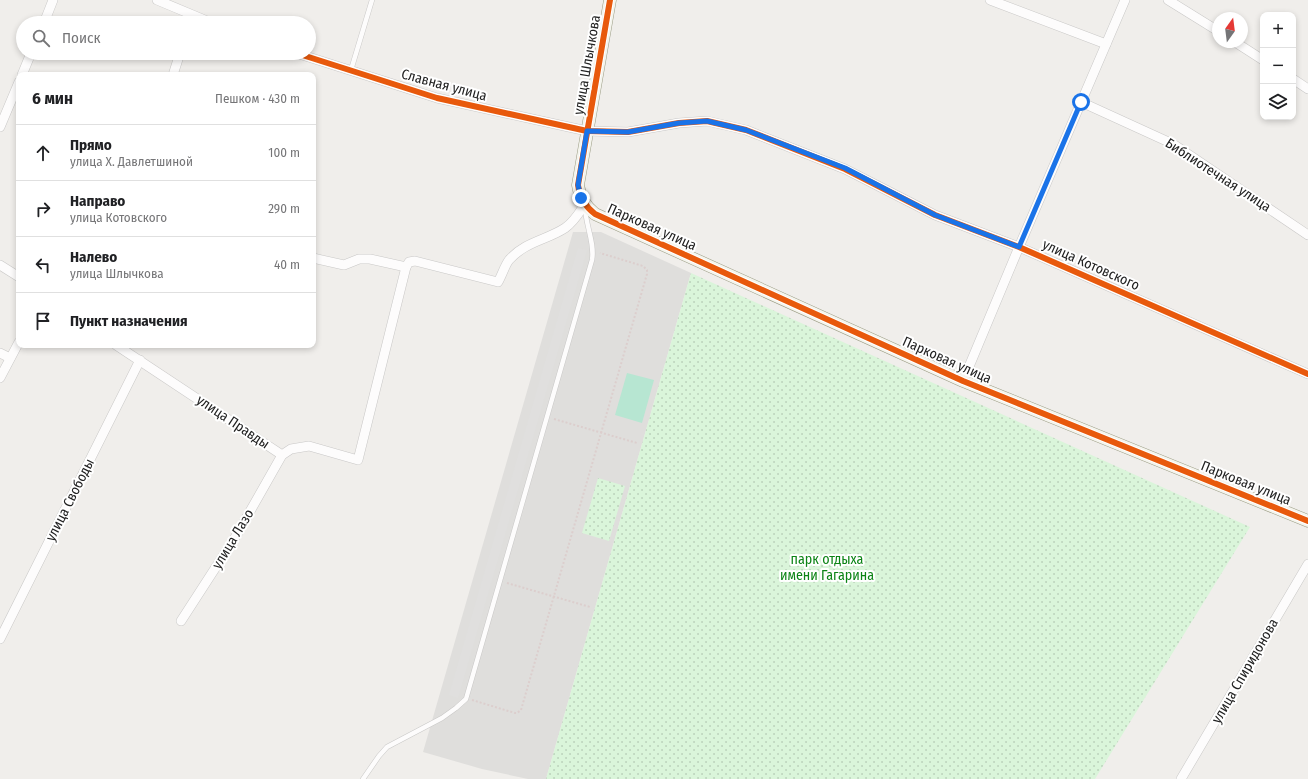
<!DOCTYPE html>
<html lang="ru">
<head>
<meta charset="utf-8">
<style>
  body { margin:0; font-family:"Fira Sans Condensed",sans-serif; background:#f6f6f6; color:#202124 }
  .controls { position:absolute; right:12px; top:12px; display:grid; overflow:hidden; border-radius:8px; box-shadow:0 2px 6px #0003 }
  .controls button { width:36px; height:36px; display:grid; place-items:center; padding:0; border:0; border-bottom:1px solid #e0e0e0; background:#fff; color:#202124; font:20px sans-serif }
  .compass { position:absolute; left:1212px; top:12px; width:36px; height:36px; border-radius:50%; background:#fff; box-shadow:0 2px 6px #0003; rotate:14deg }
  .stop { position:absolute; width:12px; height:12px; margin:-9px; border:3px solid #1a73e8; border-radius:50%; background:#fff }
  .stop.end { background:#1a73e8; border-color:#fff; box-shadow:0 1px 4px #0008 }
  .list { margin:0; padding:0; list-style:none }
  h2 { display:flex; justify-content:space-between; align-items:center; height:52px; margin:0; padding:0 16px; font-size:17px }
  h2 small { font-size:13px; font-weight:400; color:#757577 }
  .list li { display:grid; grid-template-columns:26px 1fr auto; gap:12px; align-items:center; box-sizing:border-box; height:56px; padding:0 16px; border-top:1px solid #e0e0e0 }
  .list b { display:block; font-size:15px; white-space:nowrap }
  .list p { margin:0; font-size:13px; white-space:nowrap; color:#757577 }
  .list em { font-size:13px; font-style:normal; color:#757577 }
  .icon { flex:none; width:22px; height:22px; fill:none; stroke:currentColor; stroke-width:2; stroke-linecap:round; stroke-linejoin:round }
  .map { position:relative; flex:none; width:1308px; height:779px; overflow:hidden }
  .search { position:absolute; background:#fff; box-shadow:0 2px 6px #0003; left:16px; top:16px; width:300px; height:44px; display:flex; align-items:center; gap:10px; box-sizing:border-box; padding:0 14px; border-radius:22px; color:#757577; font-size:15px }
  .panel { position:absolute; background:#fff; box-shadow:0 2px 6px #0003; left:16px; top:72px; width:300px; height:276px; border-radius:8px }
  .map>svg:first-child { display:block }
</style>
</head>
<body>
<div class="map">
<svg width="1308" height="779" viewBox="0 0 1308 779">
  <defs>
    <pattern id="park-dots" width="8" height="8" patternUnits="userSpaceOnUse"><rect width="8" height="8" fill="#daf5da"/><path d="M2 2h.1M6 6h.1" fill="none" stroke="#bbd2bb" stroke-width="1.8" stroke-linecap="round"/></pattern>
  </defs>
  <rect width="100%" height="100%" fill="#f0eeeb"/>
  <polygon fill="#dfdedc" points="573,232 601,232 691,273 546,779 528,779 482,769 423,752"/>
  <g fill="url(#park-dots)">
    <polygon points="691,273 1250,527 1095,779 546,779"/>
    <polygon points="598,478 625,486 609,541 582,533"/>
  </g>
  <polygon fill="#b7e6d2" points="627,373 654,380 642,423 615,415"/>
  <polygon fill="#e0dfde" points="578,248 587,250 458,698 449,695"/>
  <g fill="none" stroke-linecap="round" stroke-linejoin="round">
    <g stroke="#c9c8c7" stroke-width="5.5">
      <g id="lane">
        <polyline points="351,70 372,0"/>
        <path d="M363,779l16,-23 8,-9 55,-29 14,-10 10,-9 126,-439c3,-16 -6,-34 -7,-52"/>
      </g>
    </g>
    <g stroke="#c9c8c7" stroke-width="10">
      <g id="street">
        <polyline points="157,0 212,23"/>
        <polyline points="990,0 1106,44"/>
        <polyline points="1168,0 1218,31"/>
        <polyline points="44,23 53,0"/>
        <polyline points="1235,42 1263,60"/>
        <polyline points="296,53 437,98 587,131 628,132 679,123 707,121 746,130 845,169 935,215 1019,247 1308,374"/>
        <polyline points="22,75 31,53"/>
        <polyline points="173,75 180,53"/>
        <polyline points="1293,79 1308,89"/>
        <polyline points="1081,102 1173,144 1308,235"/>
        <polyline points="0,127 19,82"/>
        <polyline points="313,258 344,265 359,259 370,259 406,267"/>
        <polyline points="0,265 19,277"/>
        <path d="M116,345l166,110 9,-6 18,-3 49,14 48,-193 3,-5 6,-1 83,21c4,-7 7,-17 11,-22 17,-19 38,-20 56,-32 9,-6 14,-15 20,-24"/>
        <polyline points="0,353 10,358"/>
        <polyline points="0,378 19,342"/>
        <polyline points="963,381 1019,247 1125,0"/>
        <polyline points="181,621 236,536 282,455"/>
        <polyline points="0,639 140,360"/>
        <polyline points="1181,779 1308,564"/>
      </g>
    </g>
    <g stroke="#999a82" stroke-width="13">
      <path id="secondary" d="M610,0l-32,185c2,13 7,21 17,29l368,167 345,140"/>
    </g>
    <g stroke="#dccecd" stroke-width="2" stroke-dasharray="2 2" stroke-linecap="butt">
      <polyline points="554,419 637,443"/>
      <polyline points="507,583 590,607"/>
      <polyline points="472,700 515,713 517,713 521,710 647,274 647,270 643,266 600,253"/>
    </g>
    <use href="#lane" stroke="#fdfcfc" stroke-width="4.5"/>
    <use href="#street" stroke="#fdfcfc" stroke-width="9"/>
    <use href="#secondary" stroke="#f4f4ed" stroke-width="12"/>
    <g stroke="#fff" stroke-width="8">
      <g id="cycleway">
        <path d="M610,0l-32,185c2,13 7,21 17,29l368,167 345,140"/>
        <polyline points="296,53 437,98 587,131 628,132 679,123 707,121 746,130 845,169 935,215 1019,247 1308,374"/>
      </g>
    </g>
    <use href="#cycleway" stroke="#e8590c" stroke-width="6"/>
  </g>
  <g fill="none" stroke-linecap="round" stroke-linejoin="round">
    <polyline stroke="#1a73e8" stroke-width="5" points="581,198 578,185 587,131 628,132 679,123 707,121 746,130 845,168 935,215 1019,247 1081,102"/>
  </g>
  <g text-anchor="middle" dominant-baseline="central" stroke-width="4" stroke-linejoin="round" paint-order="stroke">
    <g font-size="14" fill="#222" stroke="#fff">
      <text transform="translate(587 65) rotate(-80)">улица Шлычкова</text>
      <text transform="translate(444 85) rotate(15)">Славная улица</text>
      <text transform="translate(1218 175) rotate(33)">Библиотечная улица</text>
      <text transform="translate(652 227) rotate(24)">Парковая улица</text>
      <text transform="translate(1091 265) rotate(24)">улица Котовского</text>
      <text transform="translate(947 360) rotate(24)">Парковая улица</text>
      <text transform="translate(233 422) rotate(34)">улица Правды</text>
      <text transform="translate(1246 483) rotate(22)">Парковая улица</text>
      <text transform="translate(70 500) rotate(-63)">улица Свободы</text>
      <text transform="translate(233 539) rotate(-59)">улица Лазо</text>
      <text transform="translate(1245 671) rotate(-60)">улица Спиридонова</text>
    </g>
    <g font-size="14" fill="#0c8416" stroke="#fff">
      <text x="827" y="559">парк отдыха<tspan x="827" dy="16">имени Гагарина</tspan></text>
    </g>
  </g>
</svg>
<div class="controls">
<button>+</button>
<button>−</button>
<button><svg class="icon" aria-label="layers" viewBox="0 0 24 24"><path d="M12 4l9 5-9 5-9-5zM3 14l9 5 9-5"/></svg></button>
</div>
<svg class="compass" viewBox="-18 -18 36 36"><path d="M0-13l5 13h-10z" fill="#e53935"/><path d="M0 13l5-13h-10z" fill="#757577"/></svg>
<div class="stop" style="left:1081px;top:102px"></div>
<div class="stop end" style="left:581px;top:198px"></div>
<div class="search"><svg class="icon" aria-label="search" viewBox="0 0 24 24"><circle cx="10" cy="10" r="6"/><path d="M15 15l6 6"/></svg>Поиск</div>
<section class="panel">
<h2>6 мин<small>Пешком · 430 m</small></h2>
<ul class="list">
<li><svg class="icon" aria-label="ahead" viewBox="0 0 24 24"><path d="M12 20V5M6 11l6-6 6 6"/></svg><div><b>Прямо</b><p>улица Х. Давлетшиной</p></div><em>100 m</em></li>
<li><svg class="icon" aria-label="right" viewBox="0 0 24 24"><path d="M7 20v-9h11M14 6l5 5-5 5"/></svg><div><b>Направо</b><p>улица Котовского</p></div><em>290 m</em></li>
<li><svg class="icon" aria-label="left" viewBox="0 0 24 24"><path d="M17 20v-9H6M10 6l-5 5 5 5"/></svg><div><b>Налево</b><p>улица Шлычкова</p></div><em>40 m</em></li>
<li><svg class="icon" aria-label="arrive" viewBox="0 0 24 24"><path d="M6 21V4h12l-3 4 3 4H6"/></svg><div><b>Пункт назначения</b></div></li>
</ul>
</section>
</div>
</body>
</html>
